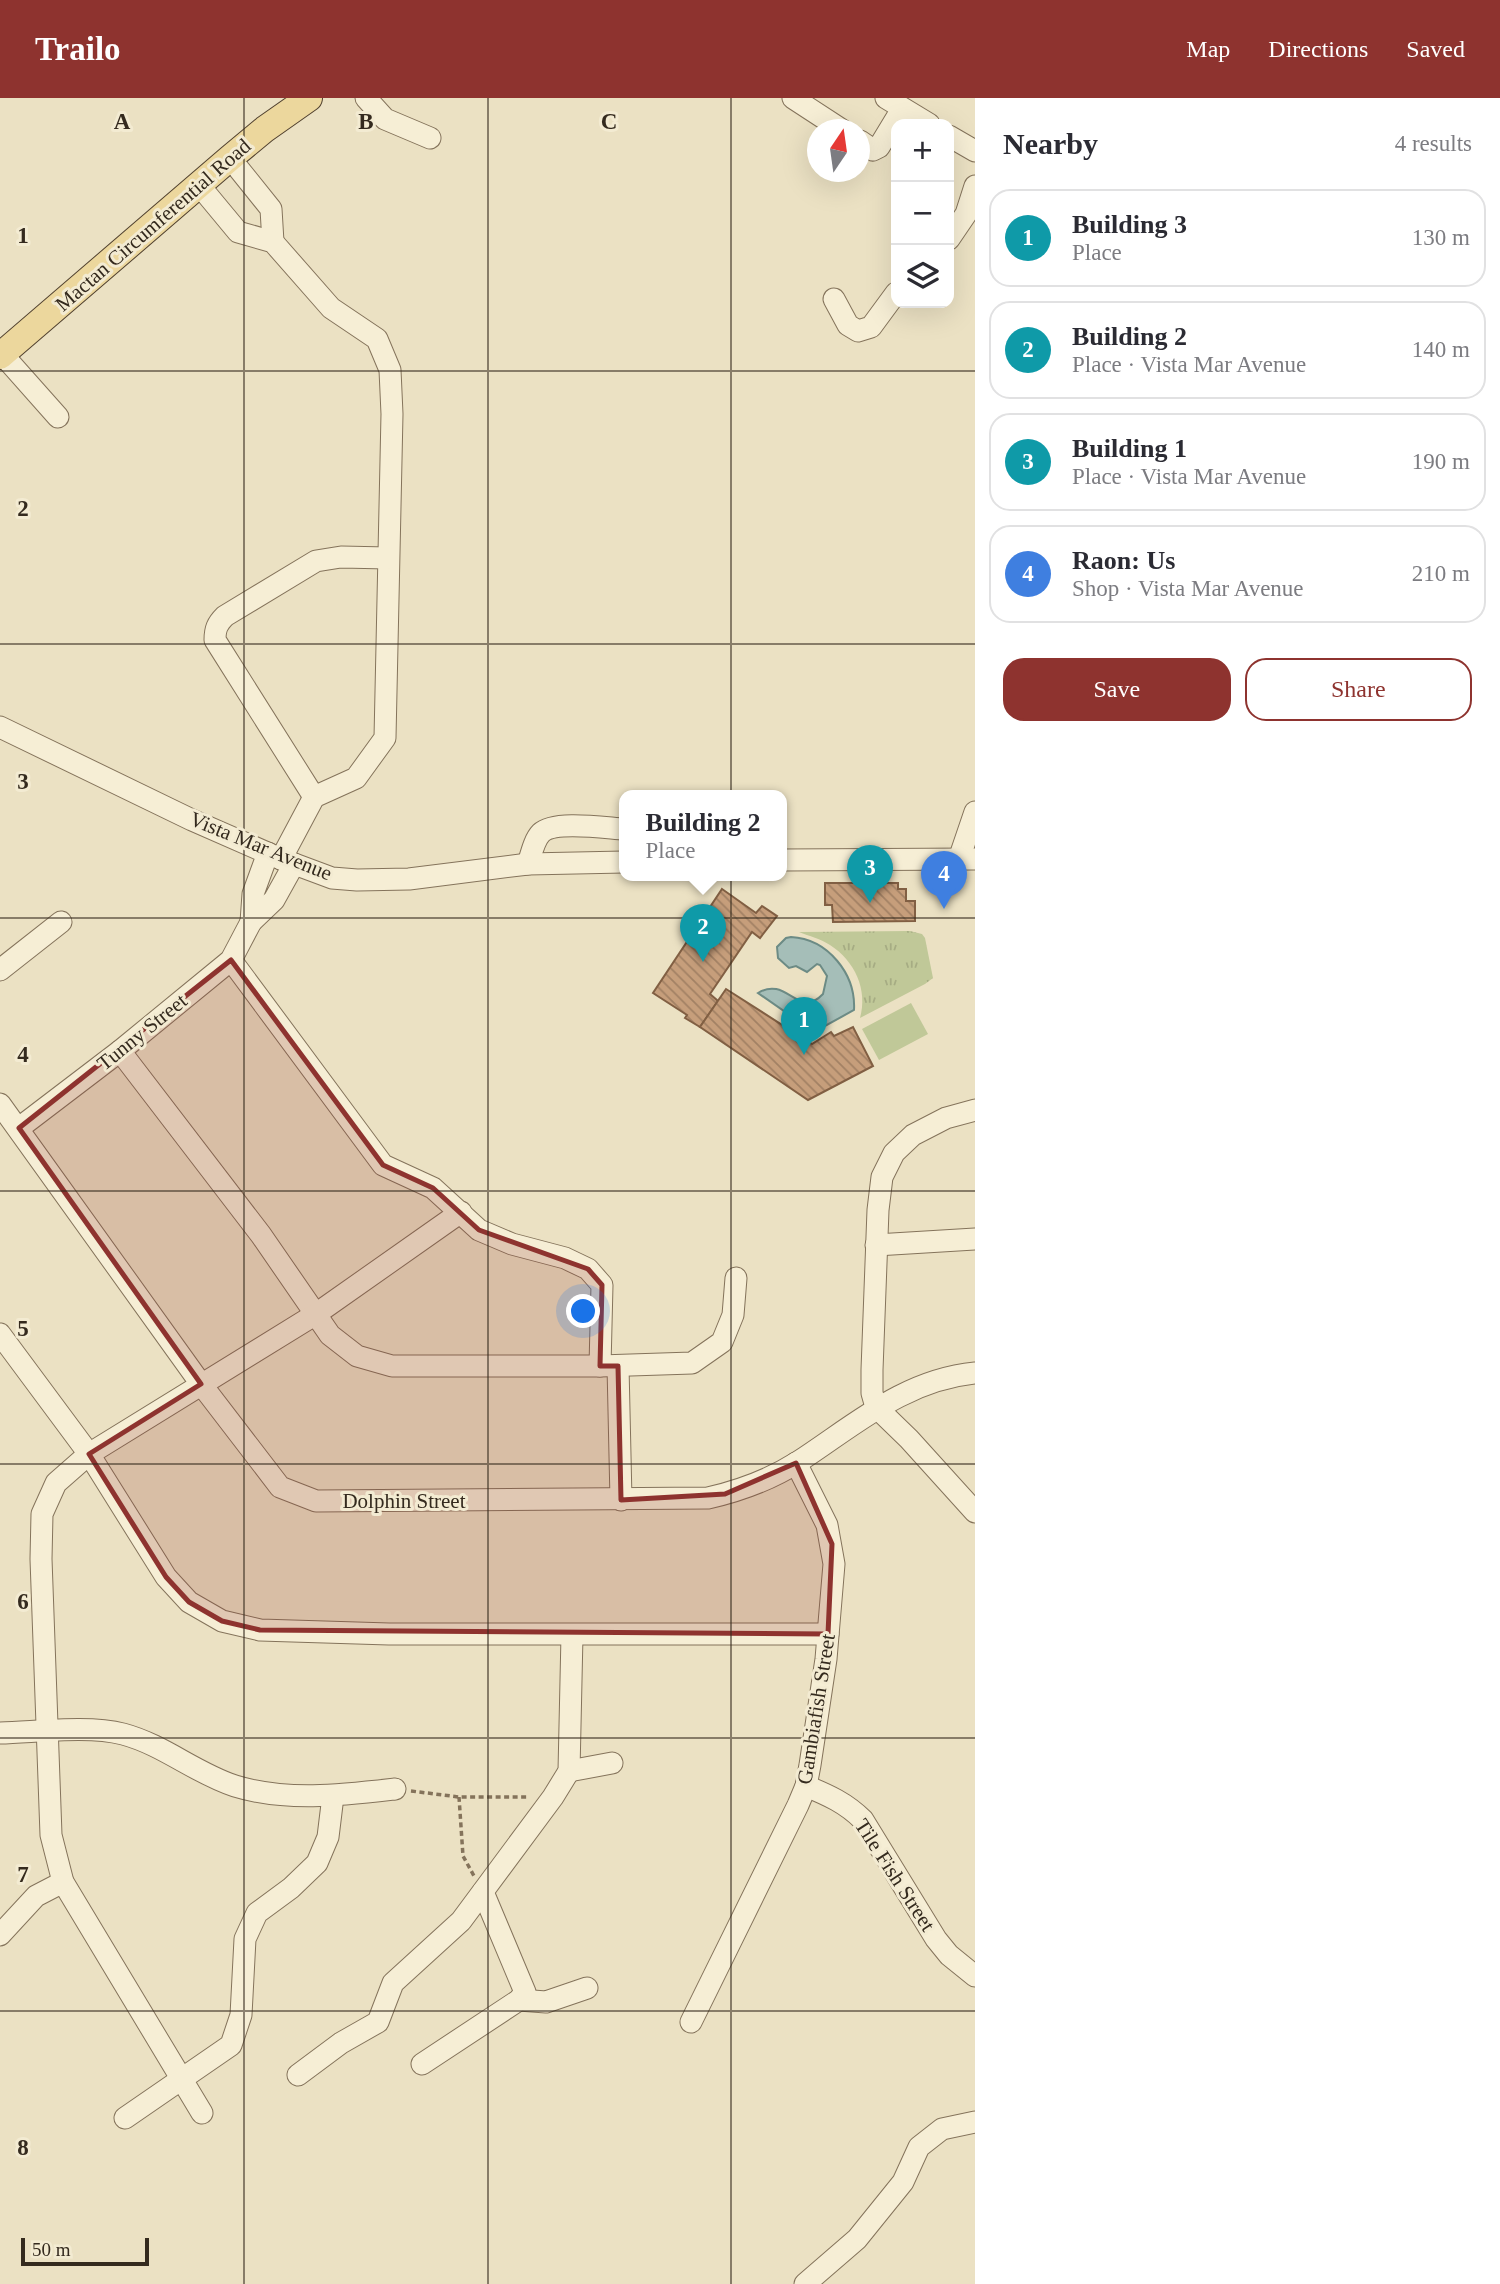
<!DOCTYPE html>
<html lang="en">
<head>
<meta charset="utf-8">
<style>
  body { margin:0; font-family:"Times New Roman",serif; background:#f2f2f3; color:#2b2b33 }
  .controls { position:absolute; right:21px; top:21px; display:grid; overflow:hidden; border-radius:14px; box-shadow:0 7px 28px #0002 }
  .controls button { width:63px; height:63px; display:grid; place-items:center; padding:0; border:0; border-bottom:2px solid #e1e1e2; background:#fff; color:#2b2b33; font:35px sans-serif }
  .compass { position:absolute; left:807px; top:21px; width:63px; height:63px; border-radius:50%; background:#fff; box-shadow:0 7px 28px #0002; rotate:13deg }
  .scale { position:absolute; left:21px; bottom:18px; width:128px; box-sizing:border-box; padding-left:7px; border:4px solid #342a1e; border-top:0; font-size:19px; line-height:24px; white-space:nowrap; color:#342a1e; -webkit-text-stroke:5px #f3ebd2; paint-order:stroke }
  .you { position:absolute; left:584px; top:1214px; width:24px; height:24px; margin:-18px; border:5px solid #fff; border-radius:50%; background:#1a73e8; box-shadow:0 0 0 10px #1a73e833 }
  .badge { display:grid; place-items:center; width:46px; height:46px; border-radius:50%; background:#8e332f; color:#fff; font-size:23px; font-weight:700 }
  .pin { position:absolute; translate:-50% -58px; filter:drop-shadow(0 2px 4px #0008) }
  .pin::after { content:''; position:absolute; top:37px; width:24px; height:21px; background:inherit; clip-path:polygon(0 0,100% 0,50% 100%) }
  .popup { position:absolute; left:619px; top:692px; width:168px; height:91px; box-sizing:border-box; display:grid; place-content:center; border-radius:14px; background:#fff; filter:drop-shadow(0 2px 5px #0005); font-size:23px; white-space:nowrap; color:#7c7c81 }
  .popup b { font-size:26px; color:#2b2b33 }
  .popup::after { content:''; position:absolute; left:50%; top:100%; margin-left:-14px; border:14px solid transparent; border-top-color:#fff }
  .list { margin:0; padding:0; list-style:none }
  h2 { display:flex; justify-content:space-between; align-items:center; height:91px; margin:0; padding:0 28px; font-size:30px }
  h2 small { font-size:23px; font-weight:400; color:#7c7c81 }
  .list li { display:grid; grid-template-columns:46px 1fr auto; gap:21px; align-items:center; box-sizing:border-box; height:98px; margin:0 14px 14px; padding:0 14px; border:2px solid #e1e1e2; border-radius:21px }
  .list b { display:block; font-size:26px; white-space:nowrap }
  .list p { margin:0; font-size:23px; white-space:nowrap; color:#7c7c81 }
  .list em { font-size:23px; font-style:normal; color:#7c7c81 }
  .actions { display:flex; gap:14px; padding:21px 28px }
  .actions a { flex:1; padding:16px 0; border:2px solid #8e332f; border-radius:21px; text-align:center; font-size:24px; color:#8e332f }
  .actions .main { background:#8e332f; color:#fff }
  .icon { flex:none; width:38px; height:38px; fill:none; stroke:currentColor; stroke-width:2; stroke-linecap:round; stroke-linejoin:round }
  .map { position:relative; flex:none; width:975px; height:2186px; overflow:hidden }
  header { display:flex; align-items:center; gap:42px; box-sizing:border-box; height:98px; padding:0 35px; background:#8e332f; color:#fff }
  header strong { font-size:33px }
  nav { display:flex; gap:38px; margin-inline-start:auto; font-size:24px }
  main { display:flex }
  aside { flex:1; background:#fff }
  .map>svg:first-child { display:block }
</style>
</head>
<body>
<header>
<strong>Trailo</strong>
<nav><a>Map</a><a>Directions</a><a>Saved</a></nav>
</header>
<main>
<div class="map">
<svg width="975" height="2186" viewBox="0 0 975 2186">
  <defs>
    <pattern id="grass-tufts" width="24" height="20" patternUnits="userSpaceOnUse" patternTransform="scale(1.75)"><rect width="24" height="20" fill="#c0c898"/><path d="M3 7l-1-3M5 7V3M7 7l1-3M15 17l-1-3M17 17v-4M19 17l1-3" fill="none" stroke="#a6ac83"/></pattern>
    <pattern id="building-back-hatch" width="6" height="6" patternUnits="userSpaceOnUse" patternTransform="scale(1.75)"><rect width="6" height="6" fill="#c69e7b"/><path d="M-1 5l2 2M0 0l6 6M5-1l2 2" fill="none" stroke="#a28164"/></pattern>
  </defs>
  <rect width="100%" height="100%" fill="#ebe1c3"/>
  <path fill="url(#grass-tufts)" d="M910,833l12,3 3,4 8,40 -8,6 -65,34c8,-28 -5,-57 -30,-73 -9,-6 -21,-9 -31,-13z"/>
  <polygon fill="#c0c898" points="911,905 928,936 879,962 862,931"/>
  <path fill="#a5beb8" stroke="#6c8b85" stroke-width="2" d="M791,839c37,2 65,37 63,73l-40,22 -56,-39c29,-18 40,27 65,1l4,-18 -7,-11 -3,-1 -10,8 -11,-6 -7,2 -11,-10 -1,-11 9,-9z"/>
  <g fill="url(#building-back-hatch)" stroke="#815f43" stroke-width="2">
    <polygon points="825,785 898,785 898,791 906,791 906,803 915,803 915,823 833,824 832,807 825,807"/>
    <polygon points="722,791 756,815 762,808 777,818 760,840 752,834 710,896 718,903 700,929 685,920 687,917 653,895"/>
    <polygon points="726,891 812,946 831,934 834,938 853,929 873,968 808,1002 700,929"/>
  </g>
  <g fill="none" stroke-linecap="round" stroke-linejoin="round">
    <g stroke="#84735b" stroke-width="23">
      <g id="minor">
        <polyline points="366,0 385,21 430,40"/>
        <polyline points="793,0 842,32"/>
        <polyline points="886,0 929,26"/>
        <polyline points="949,38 975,53"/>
        <polyline points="860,43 873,52 879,49 902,11"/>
        <polyline points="230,60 271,111 273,144"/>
        <polyline points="199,87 238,134 273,144 331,210 377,241 390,272 392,316 385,640 356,680 314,699 281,761"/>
        <polyline points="949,141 966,116 975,88"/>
        <polyline points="834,201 848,227 858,233 871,229 896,195"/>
        <polyline points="2,256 58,319"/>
        <polyline points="0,629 192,722 281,761 332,780 357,782 409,781 528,766 624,764"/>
        <path d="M314,699l-99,-157c0,-11 2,-16 10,-24l91,-55 25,-4 47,1"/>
        <polyline points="268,755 253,796 251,824 274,802 294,766"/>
        <polyline points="959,761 975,714"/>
        <polyline points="782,762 975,761"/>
        <path d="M528,766c3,-9 6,-24 13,-31 13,-13 65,-5 83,-4"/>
        <polyline points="231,862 383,1067 433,1090 479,1132 512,1146 565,1160 588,1171 602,1187 600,1268"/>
        <polyline points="0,872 61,824"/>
        <polyline points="120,953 261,1137 330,1237 357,1258 392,1268 600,1268 692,1265 722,1244 733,1217 736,1180"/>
        <path d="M0,1006l201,280 79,103 36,14 392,-3c31,-7 63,-19 90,-36 57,-37 106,-82 177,-89"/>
        <polyline points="975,1012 946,1020 913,1037 894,1055 882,1079 878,1112 872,1272 872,1295 876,1309 909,1341 975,1414"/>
        <polyline points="19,1030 120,953 231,862 251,824"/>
        <polyline points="876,1147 975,1141"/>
        <polyline points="0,1236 89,1356 166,1479 189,1504 222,1523 260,1532 389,1536 828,1536"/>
        <polyline points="618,1268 621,1402"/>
        <path d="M0,1635c37,-1 89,-8 123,1 41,11 72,39 112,52 52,16 108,9 160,3"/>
        <polyline points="569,1673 612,1665"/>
        <path d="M806,1688c22,9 40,17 57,34l73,119 13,16 26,21"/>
        <polyline points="0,1837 36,1798 63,1784"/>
        <polyline points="519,1902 546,1904 587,1890"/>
        <polyline points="691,1924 798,1707 806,1688 810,1667 826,1561 834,1466 827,1427 796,1365"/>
        <polyline points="422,1966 519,1902 525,1894 483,1794"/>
        <polyline points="298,1977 341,1945 378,1924 393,1885 461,1823 553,1699 569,1673 572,1537"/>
        <polyline points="202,2015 63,1784 51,1737 41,1461 42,1416 56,1385 89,1356 316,1216 461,1114"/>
        <polyline points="125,2020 231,1947 241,1917 245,1841 257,1815 291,1790 317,1765 328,1739 333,1698"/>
        <polyline points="805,2186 857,2141 903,2084 919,2049 942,2031 975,2024"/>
      </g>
    </g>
    <g stroke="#51412f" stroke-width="28">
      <polyline id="major" points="0,258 230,60 265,31 309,0"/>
    </g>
    <g stroke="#84735b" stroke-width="3.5" stroke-dasharray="5 3.5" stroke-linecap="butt">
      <polyline points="411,1693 459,1699 529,1699"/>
      <polyline points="459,1699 463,1758 474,1778"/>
    </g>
    <use href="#minor" stroke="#f6eed5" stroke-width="21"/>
    <use href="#major" stroke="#ecd79d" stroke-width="26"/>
  </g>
  <path fill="#8e332f" fill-opacity="0.2" stroke="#8e332f" stroke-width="5" stroke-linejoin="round" d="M231,862l152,205 50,23 46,42 109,39 14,16 -2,81h18l3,134 104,-6 71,-31 36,81 -4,90 -568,-4 -38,-9 -33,-19 -23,-25 -77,-123 112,-70 -182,-256z"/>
  <path fill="none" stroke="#342a1e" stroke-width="2" stroke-opacity="0.55" d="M244,0v2186M488,0v2186M731,0v2186M0,273h975M0,546h975M0,820h975M0,1093h975M0,1366h975M0,1640h975M0,1913h975"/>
  <g text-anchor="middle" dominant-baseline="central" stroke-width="6" stroke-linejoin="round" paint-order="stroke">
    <g font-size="21" fill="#342a1e" stroke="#f3ebd2">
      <text transform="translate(153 127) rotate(-41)">Mactan Circumferential Road</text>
      <text transform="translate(261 748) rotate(22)">Vista Mar Avenue</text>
      <text transform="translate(142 934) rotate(-39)">Tunny Street</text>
      <text x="404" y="1403">Dolphin Street</text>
      <text transform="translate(816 1611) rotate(-81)">Gambiafish Street</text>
      <text transform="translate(895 1777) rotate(57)">Tile Fish Street</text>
    </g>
  </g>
  <g font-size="23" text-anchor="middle" font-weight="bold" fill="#342a1e" stroke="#f3ebd2" stroke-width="6" stroke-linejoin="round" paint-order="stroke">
    <text x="122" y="31">A</text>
    <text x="366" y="31">B</text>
    <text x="609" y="31">C</text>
    <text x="23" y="145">1</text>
    <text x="23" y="418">2</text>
    <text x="23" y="691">3</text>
    <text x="23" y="964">4</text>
    <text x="23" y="1238">5</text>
    <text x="23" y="1511">6</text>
    <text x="23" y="1784">7</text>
    <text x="23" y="2057">8</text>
  </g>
</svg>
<div class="controls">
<button>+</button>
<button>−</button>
<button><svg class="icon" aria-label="layers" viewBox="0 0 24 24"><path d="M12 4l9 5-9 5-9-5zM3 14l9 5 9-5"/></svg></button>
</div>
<svg class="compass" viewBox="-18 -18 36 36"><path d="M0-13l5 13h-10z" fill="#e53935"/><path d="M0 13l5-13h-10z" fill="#7c7c81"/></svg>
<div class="scale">50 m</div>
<div class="you"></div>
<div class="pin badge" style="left:804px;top:957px;background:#0f9aa8">1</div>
<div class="pin badge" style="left:703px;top:864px;background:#0f9aa8">2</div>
<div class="popup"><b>Building 2</b>Place</div>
<div class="pin badge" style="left:870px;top:805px;background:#0f9aa8">3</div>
<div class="pin badge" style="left:944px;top:811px;background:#3f7fe0">4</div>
</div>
<aside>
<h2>Nearby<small>4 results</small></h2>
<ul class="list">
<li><span class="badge" style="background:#0f9aa8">1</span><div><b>Building 3</b><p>Place</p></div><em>130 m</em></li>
<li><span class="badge" style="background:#0f9aa8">2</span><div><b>Building 2</b><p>Place · Vista Mar Avenue</p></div><em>140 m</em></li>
<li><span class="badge" style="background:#0f9aa8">3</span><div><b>Building 1</b><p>Place · Vista Mar Avenue</p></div><em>190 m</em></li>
<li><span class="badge" style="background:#3f7fe0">4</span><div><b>Raon: Us</b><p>Shop · Vista Mar Avenue</p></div><em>210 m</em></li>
</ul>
<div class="actions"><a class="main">Save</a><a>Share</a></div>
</aside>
</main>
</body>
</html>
